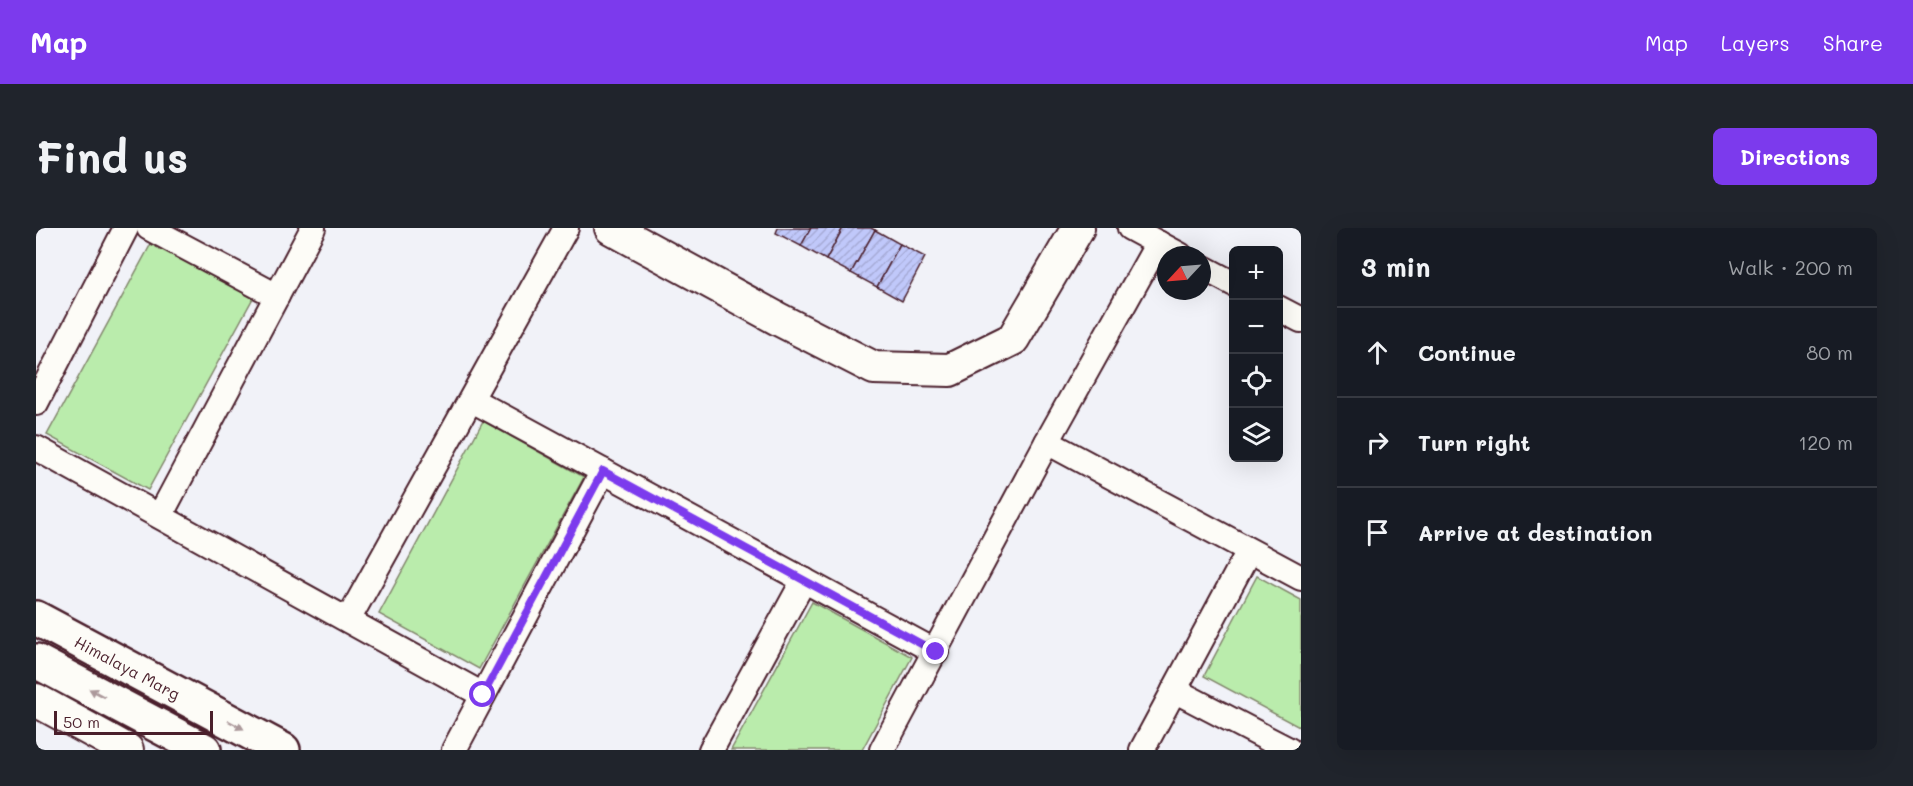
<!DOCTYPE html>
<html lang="en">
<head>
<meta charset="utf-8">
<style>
  body { margin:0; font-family:Mali,sans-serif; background:#20242c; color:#f1f3f6 }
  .controls { position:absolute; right:18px; top:18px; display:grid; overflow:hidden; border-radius:9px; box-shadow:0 6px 24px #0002 }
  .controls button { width:54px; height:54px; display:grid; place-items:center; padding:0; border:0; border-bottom:2px solid #363941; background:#171b24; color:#f1f3f6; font:30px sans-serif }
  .compass { position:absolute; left:1121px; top:18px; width:54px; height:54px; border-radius:50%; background:#171b24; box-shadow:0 6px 24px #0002; rotate:244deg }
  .scale { position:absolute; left:18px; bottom:15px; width:159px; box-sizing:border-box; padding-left:6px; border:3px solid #4a1f2b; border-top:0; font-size:16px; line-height:21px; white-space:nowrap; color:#4a1f2b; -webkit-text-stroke:4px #fdfcf7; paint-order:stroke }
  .stop { position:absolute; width:18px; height:18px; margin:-14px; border:4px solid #7c3aed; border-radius:50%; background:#fff }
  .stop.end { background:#7c3aed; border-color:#fff; box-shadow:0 2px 6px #0008 }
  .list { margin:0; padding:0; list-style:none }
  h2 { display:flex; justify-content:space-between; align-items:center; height:78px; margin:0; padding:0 24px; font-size:26px }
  h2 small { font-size:20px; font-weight:400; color:#9ea1a6 }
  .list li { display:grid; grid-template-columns:39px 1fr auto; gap:18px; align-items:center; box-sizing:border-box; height:90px; padding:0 24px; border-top:2px solid #363941 }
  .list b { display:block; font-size:22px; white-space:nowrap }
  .list em { font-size:20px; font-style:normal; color:#9ea1a6 }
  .icon { flex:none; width:33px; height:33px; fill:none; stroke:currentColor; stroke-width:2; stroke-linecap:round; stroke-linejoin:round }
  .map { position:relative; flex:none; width:1265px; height:522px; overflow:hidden; border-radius:9px }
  header { display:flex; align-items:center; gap:36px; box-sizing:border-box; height:84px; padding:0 30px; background:#7c3aed; color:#fff }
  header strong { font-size:28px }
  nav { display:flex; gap:33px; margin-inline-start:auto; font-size:21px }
  .intro { display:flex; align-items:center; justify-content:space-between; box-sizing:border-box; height:144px; padding:0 36px }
  h1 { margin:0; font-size:42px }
  .button { padding:15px 27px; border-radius:9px; background:#7c3aed; color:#fff; font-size:21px; font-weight:700 }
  main { display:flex; gap:36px; padding:0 36px }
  aside { flex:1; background:#171b24; border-radius:9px; box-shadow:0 6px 24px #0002 }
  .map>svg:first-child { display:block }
</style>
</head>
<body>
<header>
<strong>Map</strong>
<nav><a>Map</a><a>Layers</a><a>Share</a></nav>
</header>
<div class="intro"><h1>Find us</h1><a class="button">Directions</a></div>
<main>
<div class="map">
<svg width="1265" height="522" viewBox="0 0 1265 522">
  <defs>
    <pattern id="building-hatch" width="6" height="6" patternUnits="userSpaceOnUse" patternTransform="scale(1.5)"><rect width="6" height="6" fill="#c0c8fa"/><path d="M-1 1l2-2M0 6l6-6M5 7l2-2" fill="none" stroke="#a6abd6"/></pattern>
  </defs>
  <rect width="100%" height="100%" fill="#f1f2f8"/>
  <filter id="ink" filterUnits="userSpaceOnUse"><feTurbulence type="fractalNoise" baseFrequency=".0167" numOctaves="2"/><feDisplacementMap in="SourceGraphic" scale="12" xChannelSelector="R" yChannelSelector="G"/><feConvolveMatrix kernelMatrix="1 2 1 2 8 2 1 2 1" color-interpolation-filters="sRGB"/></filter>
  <g filter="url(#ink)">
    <g fill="#baecac" stroke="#82866c" stroke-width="1.5">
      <polygon points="116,14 217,70 112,262 11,207"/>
      <polygon points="447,193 548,249 443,441 343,386"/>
      <polygon points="1221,348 1265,372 1265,500 1168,448"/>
      <polygon points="776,374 876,429 826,522 695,522"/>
    </g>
    <g fill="url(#building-hatch)" stroke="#4a1f2b" stroke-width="1.5">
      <polygon points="742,0 775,0 765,18 740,5"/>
      <polygon points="775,0 807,0 790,32 765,18"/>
      <polygon points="807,0 835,0 839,2 815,45 790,32"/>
      <polygon points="839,2 864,16 841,59 815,45"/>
      <polygon points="864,16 889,29 866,73 841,59"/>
    </g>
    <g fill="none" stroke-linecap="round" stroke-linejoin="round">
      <g stroke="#4a1f2b" stroke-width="28">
        <g id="minor">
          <polyline points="113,0 241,68"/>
          <polyline points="1094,0 1144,27"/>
          <polyline points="1166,39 1198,56"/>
          <polyline points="1242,80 1265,92"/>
          <polyline points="436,172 900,424"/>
          <polyline points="0,175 90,0"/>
          <polyline points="1011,214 1265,350"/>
          <polyline points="0,220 447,467"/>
          <polyline points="124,288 277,0"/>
          <polyline points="312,392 530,0"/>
          <polyline points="1138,462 1253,522"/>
          <polyline points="418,522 567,243"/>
          <polyline points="675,522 768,352"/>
          <polyline points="846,522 1011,214 1122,15"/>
          <polyline points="1106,522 1213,323"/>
        </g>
      </g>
      <g stroke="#4a1f2b" stroke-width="36">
        <g id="tertiary">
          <polyline points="575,0 744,92 838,140 914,142 977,111 1042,0"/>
          <polyline points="0,472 91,522"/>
        </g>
      </g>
      <g stroke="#4a1f2b" stroke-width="38">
        <g id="secondary">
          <path id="s1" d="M0,390l247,132"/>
          <polyline points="0,433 168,522"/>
        </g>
      </g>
      <use href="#minor" stroke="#fdfcf7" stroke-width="24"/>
      <use href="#tertiary" stroke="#fdfcf7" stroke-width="32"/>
      <use href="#secondary" stroke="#fdfcf7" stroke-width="33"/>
    </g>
    <defs><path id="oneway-solid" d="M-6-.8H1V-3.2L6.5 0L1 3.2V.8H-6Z" transform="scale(1.5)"/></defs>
    <g fill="#ac999b">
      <use href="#oneway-solid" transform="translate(61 465) rotate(-152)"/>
      <use href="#oneway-solid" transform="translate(200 497) rotate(28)"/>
    </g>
  </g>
  <g fill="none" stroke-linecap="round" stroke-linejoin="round" filter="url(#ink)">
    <polyline stroke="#7c3aed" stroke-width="8" points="447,467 567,243 900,424"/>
  </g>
  <g text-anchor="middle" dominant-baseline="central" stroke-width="6" stroke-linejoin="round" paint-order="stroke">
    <g font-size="16" fill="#4a1f2b" stroke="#fdfcf7">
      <text stroke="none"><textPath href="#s1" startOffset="104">Himalaya Marg</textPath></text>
    </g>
  </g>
</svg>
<div class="controls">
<button>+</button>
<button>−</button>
<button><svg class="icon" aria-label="locate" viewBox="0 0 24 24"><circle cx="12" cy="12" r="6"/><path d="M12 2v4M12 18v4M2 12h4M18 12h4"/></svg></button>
<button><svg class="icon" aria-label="layers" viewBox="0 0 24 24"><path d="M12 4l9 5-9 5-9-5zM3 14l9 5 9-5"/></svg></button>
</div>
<svg class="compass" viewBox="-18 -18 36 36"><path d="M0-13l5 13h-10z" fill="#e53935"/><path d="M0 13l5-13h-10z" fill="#9ea1a6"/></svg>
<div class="scale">50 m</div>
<div class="stop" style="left:447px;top:467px"></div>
<div class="stop end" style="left:900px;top:424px"></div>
</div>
<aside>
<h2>3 min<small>Walk · 200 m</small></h2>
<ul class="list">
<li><svg class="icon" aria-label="ahead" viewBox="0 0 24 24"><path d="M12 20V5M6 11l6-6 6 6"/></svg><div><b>Continue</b></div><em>80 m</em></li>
<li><svg class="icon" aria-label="right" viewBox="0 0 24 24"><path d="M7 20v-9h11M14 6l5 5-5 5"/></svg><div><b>Turn right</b></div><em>120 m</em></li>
<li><svg class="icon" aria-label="arrive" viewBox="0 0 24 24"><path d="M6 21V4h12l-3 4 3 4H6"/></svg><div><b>Arrive at destination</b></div></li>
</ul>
</aside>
</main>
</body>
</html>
